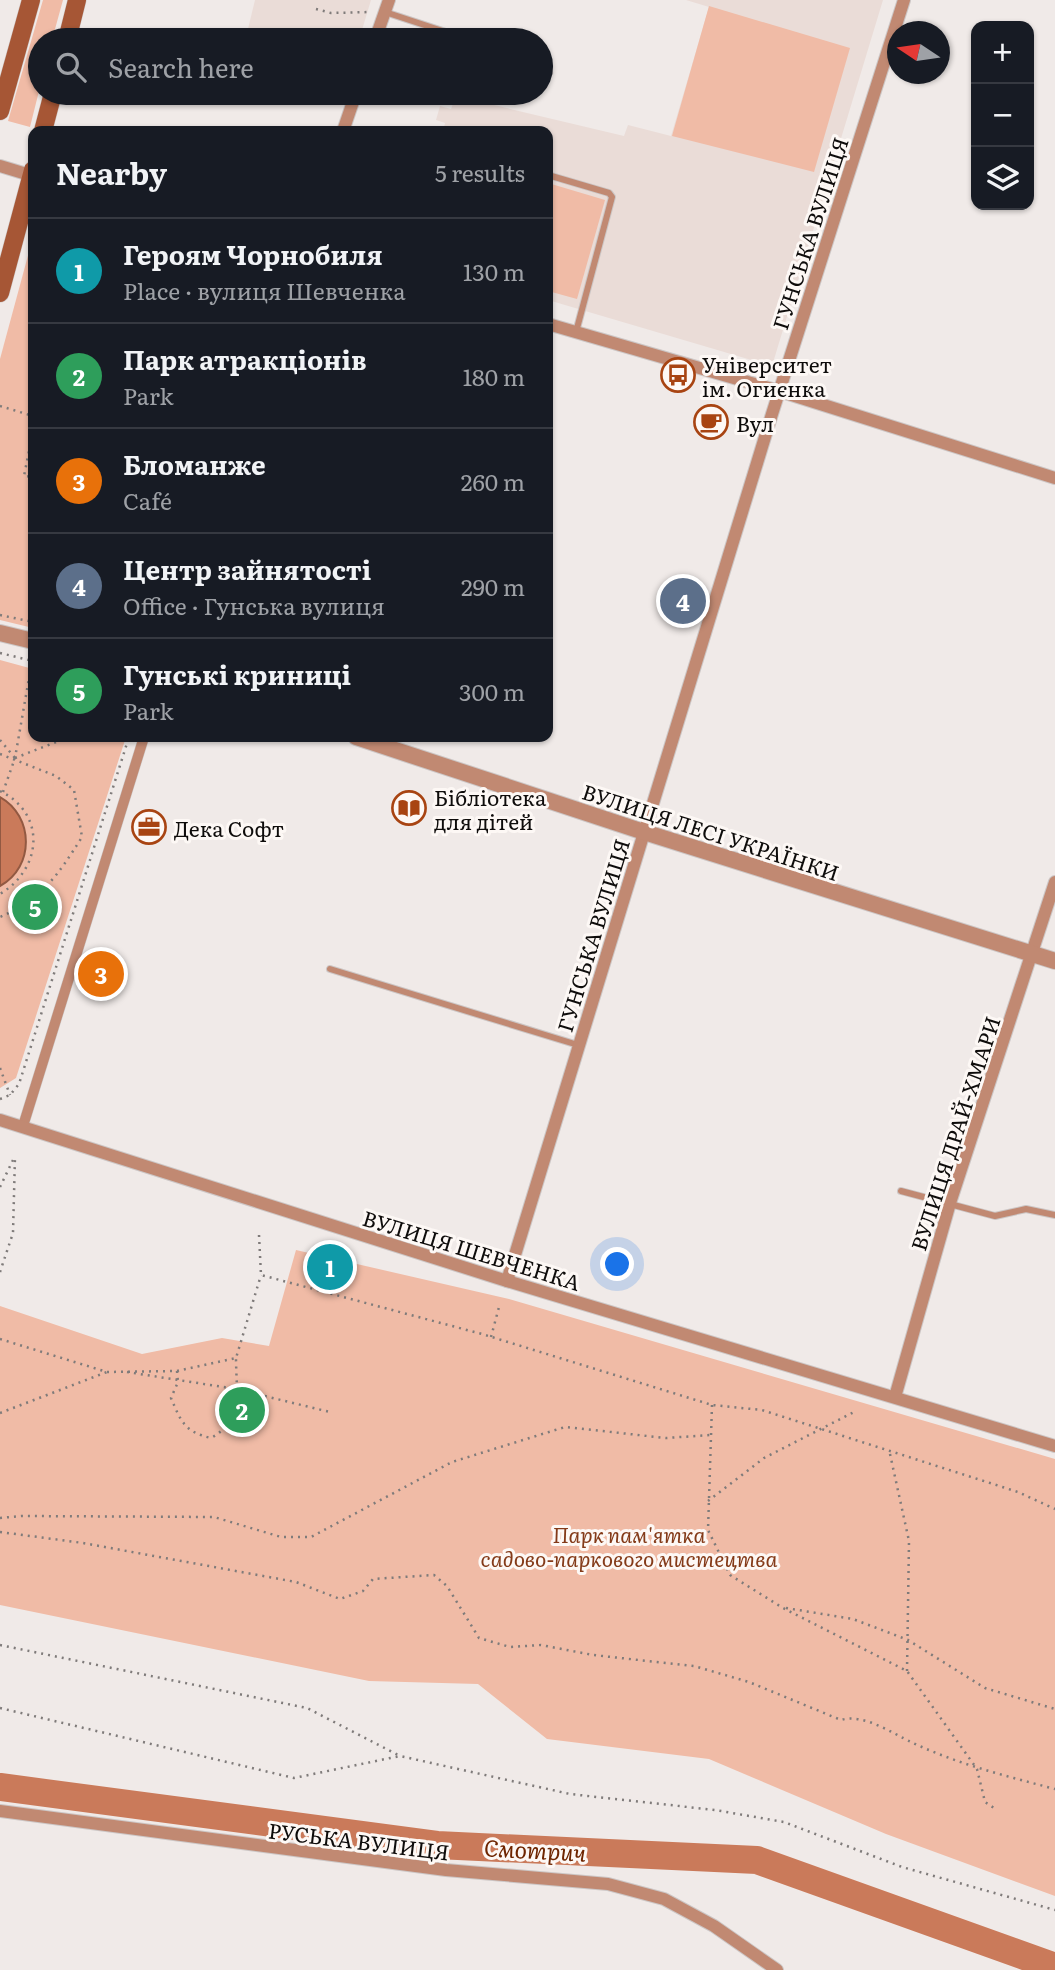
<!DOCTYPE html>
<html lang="en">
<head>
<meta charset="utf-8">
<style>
  body { margin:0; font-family:Literata,serif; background:#242831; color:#f1f3f6 }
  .controls { position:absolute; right:21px; top:21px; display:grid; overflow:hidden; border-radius:14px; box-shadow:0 2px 5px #0004 }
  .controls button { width:63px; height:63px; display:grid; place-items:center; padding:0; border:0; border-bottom:2px solid #363941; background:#171b24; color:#f1f3f6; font:35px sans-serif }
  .compass { position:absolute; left:887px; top:21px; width:63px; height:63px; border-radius:50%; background:#171b24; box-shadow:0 2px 5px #0004; rotate:283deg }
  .you { position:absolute; left:618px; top:1265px; width:24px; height:24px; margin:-18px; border:5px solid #fff; border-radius:50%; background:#1a73e8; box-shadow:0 0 0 10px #1a73e833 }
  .badge { display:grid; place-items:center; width:46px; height:46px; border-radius:50%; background:#d0a48f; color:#fff; font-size:23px; font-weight:700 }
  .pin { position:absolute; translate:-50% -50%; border:4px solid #fff; box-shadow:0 2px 7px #0006 }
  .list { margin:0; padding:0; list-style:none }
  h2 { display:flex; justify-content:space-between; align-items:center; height:91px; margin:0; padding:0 28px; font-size:30px }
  h2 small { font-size:23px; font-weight:400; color:#9ea1a6 }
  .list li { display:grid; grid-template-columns:46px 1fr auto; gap:21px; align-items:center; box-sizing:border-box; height:105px; padding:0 28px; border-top:2px solid #363941 }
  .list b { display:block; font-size:26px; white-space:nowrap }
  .list p { margin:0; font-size:23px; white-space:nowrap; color:#9ea1a6 }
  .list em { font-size:23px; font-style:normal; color:#9ea1a6 }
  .icon { flex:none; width:38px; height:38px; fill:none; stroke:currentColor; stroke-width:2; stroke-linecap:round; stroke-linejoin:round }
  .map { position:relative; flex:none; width:1055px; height:1970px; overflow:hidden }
  .search { position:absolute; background:#171b24; box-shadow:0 2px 5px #0004; left:28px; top:28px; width:525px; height:77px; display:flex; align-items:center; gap:18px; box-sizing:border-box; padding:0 24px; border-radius:38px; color:#9ea1a6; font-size:26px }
  .panel { position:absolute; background:#171b24; box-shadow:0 2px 5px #0004; left:28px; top:126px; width:525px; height:616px; border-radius:14px }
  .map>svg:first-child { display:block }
</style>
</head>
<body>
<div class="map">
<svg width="1055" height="1970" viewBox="0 0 1055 1970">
  <rect width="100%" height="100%" fill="#f0eae8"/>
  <g fill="#eadcd7">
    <polygon points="255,0 371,0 359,40 258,40 246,37"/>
    <polygon points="686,0 883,0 772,366 548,300 548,131 443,131 445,123 436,120 440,106 451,109 456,96 624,136 628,125 671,136 709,7"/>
  </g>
  <g fill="#f0bba6">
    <polygon points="43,0 63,0 52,40 40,40 40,87 30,127 8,121"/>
    <polygon points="709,6 850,48 814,172 672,136"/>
    <polygon points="548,183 605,200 577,299 548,291"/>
    <polygon points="33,237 33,628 0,620 0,359"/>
    <polygon points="0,660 33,669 33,737 126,737 16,1078 0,1088"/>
    <polygon points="296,1250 509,1299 1055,1459 1055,1896 886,1834 709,1759 547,1739 478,1684 369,1681 0,1605 0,1306 142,1354 222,1338 269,1346"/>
  </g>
  <path fill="#ca7a5a" stroke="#925942" stroke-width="2" d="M0,797c34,19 35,70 0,89z"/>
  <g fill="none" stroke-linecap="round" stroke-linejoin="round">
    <polyline stroke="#ca7a5a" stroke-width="28" points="0,1787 437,1845 757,1860 1055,1967"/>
    <g stroke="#ccc6c5" stroke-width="8">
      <g id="service">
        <polyline points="385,12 470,40"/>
        <polyline points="541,65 549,73"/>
        <polyline points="548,175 609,193 612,197 576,332"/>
        <polyline points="330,969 578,1045"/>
        <polyline points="901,1191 995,1216 1026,1209 1055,1215"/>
      </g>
    </g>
    <g stroke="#ccc6c5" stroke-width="11">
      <polyline id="pedestrian" points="23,1126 144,737"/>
    </g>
    <g stroke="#ccc6c5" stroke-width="14">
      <g id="minor">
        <polyline points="375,40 389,0"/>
        <polyline points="343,131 356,93"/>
        <polyline points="0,166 33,176"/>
        <polyline points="548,324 779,391 1055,478"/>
        <polyline points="0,1120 507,1281 1055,1446"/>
        <polyline points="507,1281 772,414 904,0"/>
        <polyline points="895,1397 950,1203 1055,882"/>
        <polyline points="0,1811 446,1870 608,1884 664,1899 714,1926 777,1970"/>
      </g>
    </g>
    <g stroke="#ccc6c5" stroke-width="18">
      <g id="tertiary">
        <polyline points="0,633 33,641"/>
        <polyline points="356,737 644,832 1055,961"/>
      </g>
    </g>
    <g stroke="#ccc6c5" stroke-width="19">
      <g id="secondary">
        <polyline points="67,40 77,0"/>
        <polyline points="0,111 31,0"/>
        <polyline points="43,131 53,93"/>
        <polyline points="0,293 33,170"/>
      </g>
    </g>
    <g stroke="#7f7b7a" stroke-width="2.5" stroke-dasharray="2 5" stroke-linecap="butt">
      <polyline points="316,9 331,13 371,12"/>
      <polyline points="0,406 33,416"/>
      <polyline points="33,431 24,476 33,477"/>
      <polyline points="0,615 33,622"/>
      <polyline points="0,653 33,661"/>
      <polyline points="0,740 15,758"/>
      <path d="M0,754l56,22 18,14 8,47c-24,38 -39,61 -82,80"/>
      <polyline points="15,758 69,737"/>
      <path d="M0,791c47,23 42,78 0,103"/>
      <polyline points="3,792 15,758 32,661"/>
      <polyline points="0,1068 10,1095"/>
      <polyline points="0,1099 10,1095 19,1084 129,737"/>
      <polyline points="0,1187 13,1160"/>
      <polyline points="259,1235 261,1275 482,1334 712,1405 762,1410 1018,1492 1055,1509"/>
      <polyline points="0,1272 13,1233 15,1157"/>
      <polyline points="491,1337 499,1307"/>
      <polyline points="0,1339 107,1372 177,1371 236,1358 261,1275"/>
      <path d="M177,1371l1,11 -7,16c10,24 14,34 40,40 33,-18 25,-47 25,-80"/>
      <polyline points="127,1372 236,1389 330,1412"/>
      <polyline points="712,1405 708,1530 730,1575 783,1608 907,1671 977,1769 985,1802 997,1810"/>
      <polyline points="0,1413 107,1372"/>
      <polyline points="890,1454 909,1541 907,1671"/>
      <polyline points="708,1501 764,1458 854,1412"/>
      <polyline points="0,1518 22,1516 214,1517 281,1537 311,1537 452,1462 565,1427 666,1438 711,1435"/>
      <path d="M0,1532l83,11 213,39 44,17 23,-8 10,-12 61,-4 13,11 32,52 31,9 31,-2 52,10 101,11 55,16 92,38c22,-7 51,13 70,22 46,22 95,34 144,47"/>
      <polyline points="786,1608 853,1619 908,1640 985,1688 1055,1709"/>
      <polyline points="0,1645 307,1708 400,1756"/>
      <polyline points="0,1708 294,1778 400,1756 570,1794 715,1810 784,1822 902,1867 1055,1910"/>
    </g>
    <use href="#service" stroke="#c18972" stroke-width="6"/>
    <use href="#pedestrian" stroke="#c18972" stroke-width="10"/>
    <use href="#minor" stroke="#c18972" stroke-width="12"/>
    <use href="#tertiary" stroke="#c18972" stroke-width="16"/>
    <use href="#secondary" stroke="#a65635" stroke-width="18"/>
  </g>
  <defs>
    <g id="bus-ring" transform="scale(1.75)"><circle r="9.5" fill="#fdf8f5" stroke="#a84412" stroke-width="1.5"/><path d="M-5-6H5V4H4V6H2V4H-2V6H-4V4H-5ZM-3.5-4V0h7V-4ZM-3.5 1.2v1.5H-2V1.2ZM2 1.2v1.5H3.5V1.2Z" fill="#a84412"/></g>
    <g id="cafe-ring" transform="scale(1.75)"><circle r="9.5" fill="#fdf8f5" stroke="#a84412" stroke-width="1.5"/><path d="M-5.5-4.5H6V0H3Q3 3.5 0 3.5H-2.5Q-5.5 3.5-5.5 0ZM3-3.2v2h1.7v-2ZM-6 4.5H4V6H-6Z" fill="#a84412"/></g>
    <g id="library-ring" transform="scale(1.75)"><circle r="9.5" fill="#fdf8f5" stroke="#a84412" stroke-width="1.5"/><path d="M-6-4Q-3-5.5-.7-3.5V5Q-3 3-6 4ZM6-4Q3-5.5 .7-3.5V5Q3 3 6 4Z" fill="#a84412"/></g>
    <g id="office-ring" transform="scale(1.75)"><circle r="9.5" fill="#fdf8f5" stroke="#a84412" stroke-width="1.5"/><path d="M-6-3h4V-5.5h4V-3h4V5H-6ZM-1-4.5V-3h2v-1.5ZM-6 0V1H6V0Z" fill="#a84412"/></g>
  </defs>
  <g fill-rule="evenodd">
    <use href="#bus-ring" x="678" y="375"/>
    <use href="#cafe-ring" x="711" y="422"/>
    <use href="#library-ring" x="409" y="808"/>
    <use href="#office-ring" x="149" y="827"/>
  </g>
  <g text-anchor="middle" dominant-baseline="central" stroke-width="6" stroke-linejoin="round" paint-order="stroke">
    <g font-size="21" fill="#0e0c0b" stroke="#fdf8f5">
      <text transform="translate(809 233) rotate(-72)">ГУНСЬКА ВУЛИЦЯ</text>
      <text transform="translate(711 831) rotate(18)">ВУЛИЦЯ ЛЕСІ УКРАЇНКИ</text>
      <text transform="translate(592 935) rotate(-73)">ГУНСЬКА ВУЛИЦЯ</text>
      <text transform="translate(954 1133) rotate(-72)">ВУЛИЦЯ ДРАЙ-ХМАРИ</text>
      <text transform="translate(472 1249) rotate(17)">ВУЛИЦЯ ШЕВЧЕНКА</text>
      <text transform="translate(359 1840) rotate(7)">РУСЬКА ВУЛИЦЯ</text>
    </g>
    <g font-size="21" fill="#0e0c0b" stroke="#fdf8f5" text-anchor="start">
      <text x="702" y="363">Університет<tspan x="702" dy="24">ім. Огиєнка</tspan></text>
      <text x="736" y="422">Вул</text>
      <text x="434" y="796">Бібліотека<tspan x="434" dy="24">для дітей</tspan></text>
      <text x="174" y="827">Дека Софт</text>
    </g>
    <g font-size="21" font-style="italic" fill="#843a18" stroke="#fdf8f5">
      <text x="629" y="1533">Парк пам'ятка<tspan x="629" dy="24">садово-паркового мистецтва</tspan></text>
    </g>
    <g font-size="23" font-style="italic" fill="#6e2500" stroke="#fdf8f5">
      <text transform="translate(535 1849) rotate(3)">Смотрич</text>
    </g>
  </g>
</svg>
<div class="controls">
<button>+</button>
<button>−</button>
<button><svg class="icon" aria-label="layers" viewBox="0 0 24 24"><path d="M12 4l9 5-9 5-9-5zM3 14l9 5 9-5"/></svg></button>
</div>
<svg class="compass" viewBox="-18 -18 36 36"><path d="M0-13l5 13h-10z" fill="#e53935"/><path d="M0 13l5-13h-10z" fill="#9ea1a6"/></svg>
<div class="you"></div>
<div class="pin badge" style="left:330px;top:1267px;background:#0f9aa8">1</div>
<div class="pin badge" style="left:242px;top:1410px;background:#2e9e5b">2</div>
<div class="pin badge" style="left:101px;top:974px;background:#e8710a">3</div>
<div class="pin badge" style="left:683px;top:601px;background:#5c6f8a">4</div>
<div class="pin badge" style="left:35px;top:907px;background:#2e9e5b">5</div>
<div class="search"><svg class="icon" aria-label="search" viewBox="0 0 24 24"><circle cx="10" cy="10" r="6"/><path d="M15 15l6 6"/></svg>Search here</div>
<section class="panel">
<h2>Nearby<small>5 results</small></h2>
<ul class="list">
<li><span class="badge" style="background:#0f9aa8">1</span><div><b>Героям Чорнобиля</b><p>Place · вулиця Шевченка</p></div><em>130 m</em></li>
<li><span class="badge" style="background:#2e9e5b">2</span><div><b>Парк атракціонів</b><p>Park</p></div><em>180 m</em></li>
<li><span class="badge" style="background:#e8710a">3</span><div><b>Бломанже</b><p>Café</p></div><em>260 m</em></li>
<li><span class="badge" style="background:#5c6f8a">4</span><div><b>Центр зайнятості</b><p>Office · Гунська вулиця</p></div><em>290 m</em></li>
<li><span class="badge" style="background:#2e9e5b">5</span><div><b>Гунські криниці</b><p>Park</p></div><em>300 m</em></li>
</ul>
</section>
</div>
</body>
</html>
